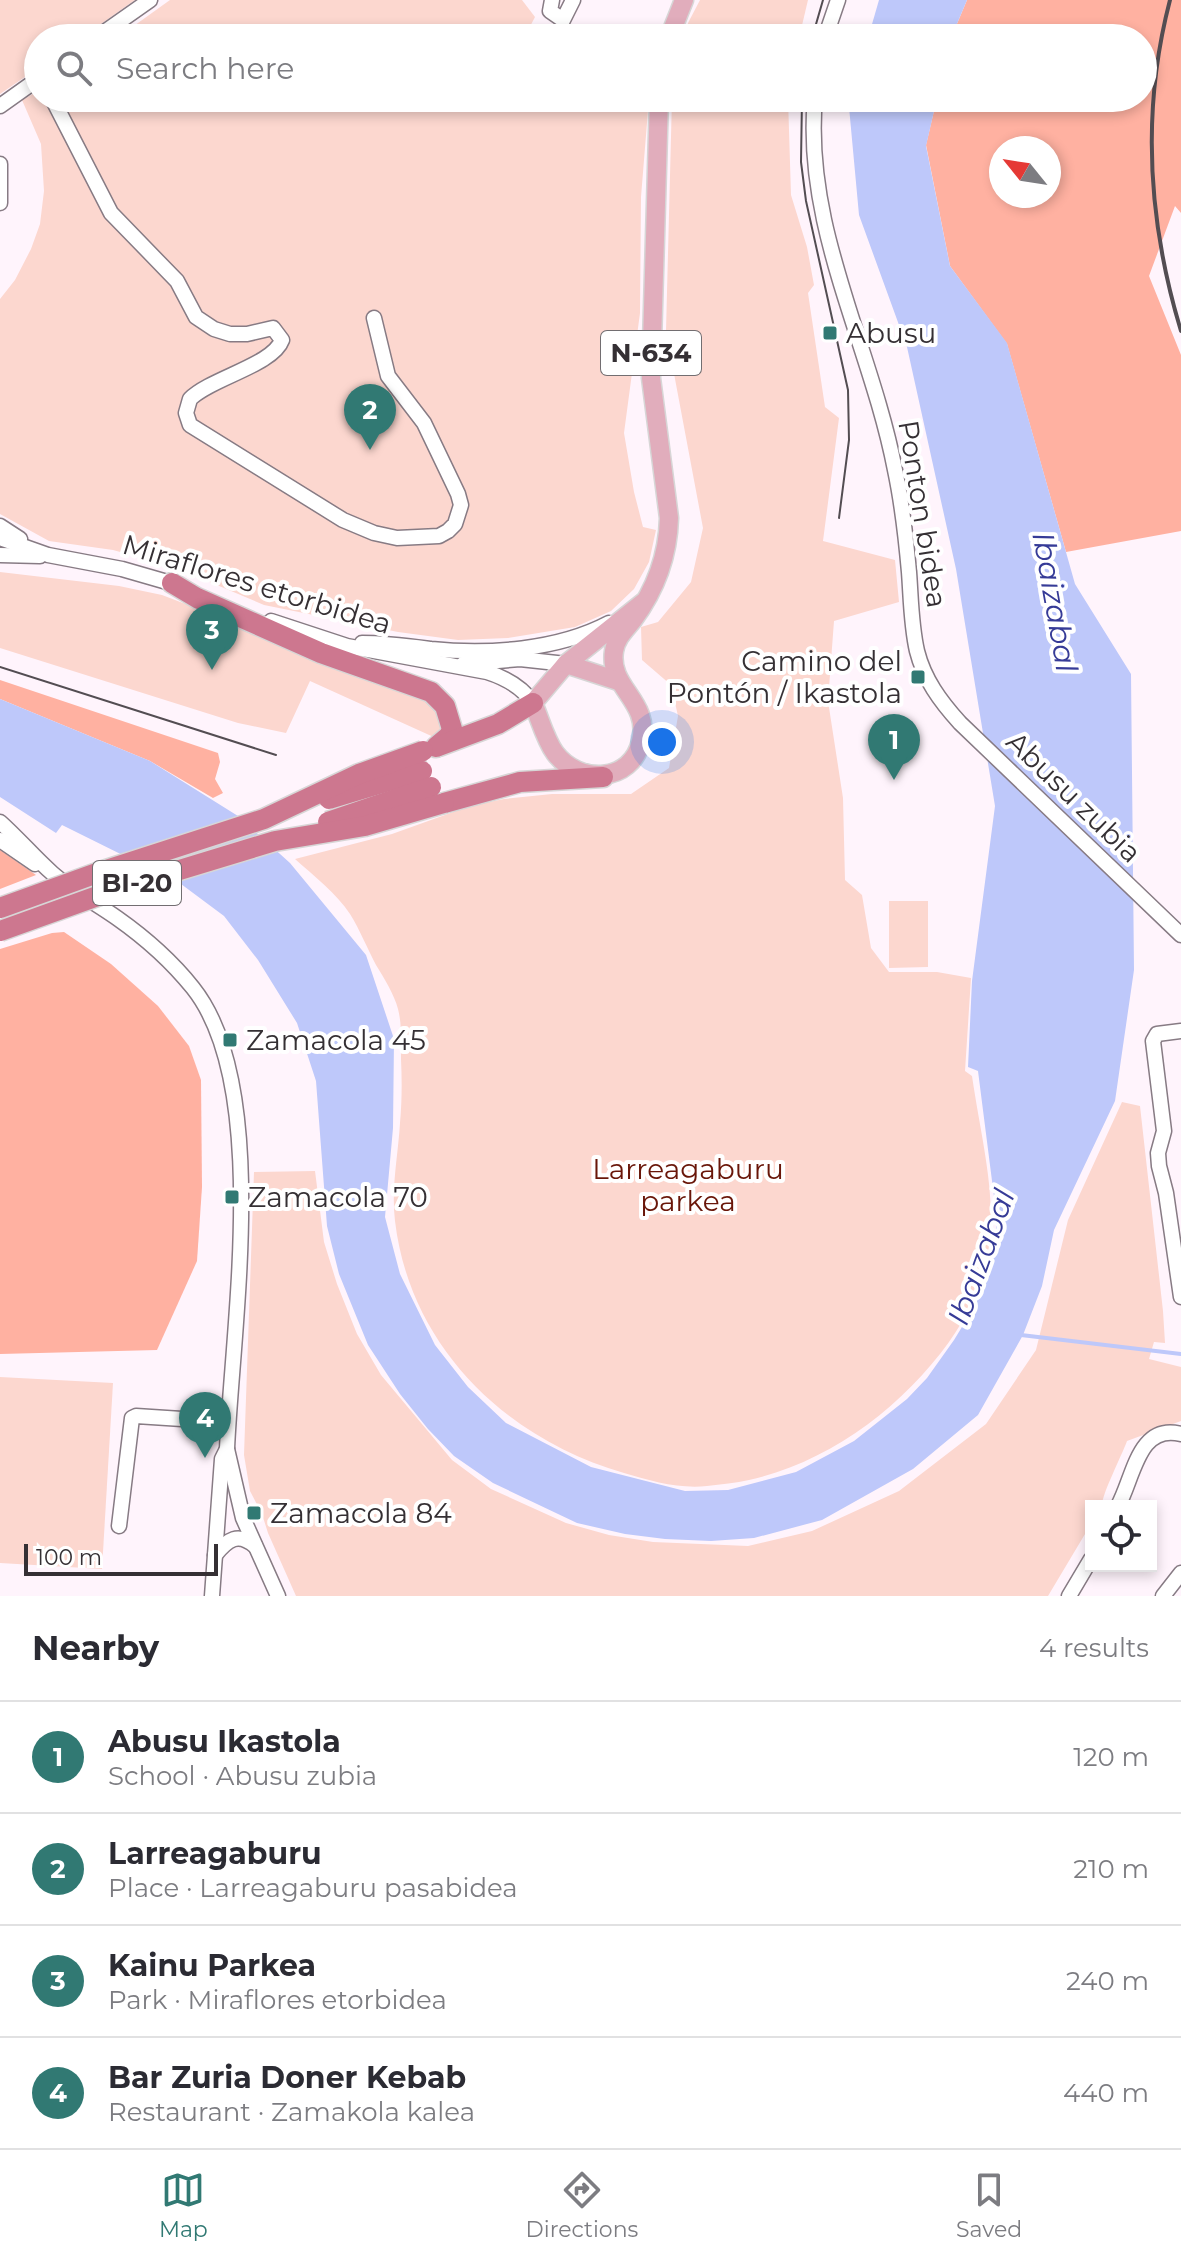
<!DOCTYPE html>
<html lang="en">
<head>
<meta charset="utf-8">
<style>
  body { margin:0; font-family:Montserrat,sans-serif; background:#f2f2f3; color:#2b2b33 }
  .controls { position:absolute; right:24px; bottom:24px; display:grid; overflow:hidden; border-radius:0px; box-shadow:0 4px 12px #0003 }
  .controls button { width:72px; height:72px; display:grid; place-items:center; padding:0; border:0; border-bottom:2px solid #e1e1e2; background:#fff; color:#2b2b33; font:40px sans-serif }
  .compass { position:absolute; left:989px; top:136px; width:72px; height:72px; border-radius:50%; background:#fff; box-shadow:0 4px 12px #0003; rotate:300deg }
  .scale { position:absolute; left:24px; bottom:20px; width:194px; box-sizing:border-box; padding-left:8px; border:4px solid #353034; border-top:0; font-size:22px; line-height:28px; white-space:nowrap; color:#353034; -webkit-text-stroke:6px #fff; paint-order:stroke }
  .you { position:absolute; left:662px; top:742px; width:28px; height:28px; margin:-20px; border:6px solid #fff; border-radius:50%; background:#1a73e8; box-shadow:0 0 0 12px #1a73e833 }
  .badge { display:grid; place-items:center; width:52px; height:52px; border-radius:50%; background:#317973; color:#fff; font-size:26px; font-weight:700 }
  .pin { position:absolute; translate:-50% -66px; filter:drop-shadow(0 2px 4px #0008) }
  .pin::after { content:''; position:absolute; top:42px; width:28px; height:24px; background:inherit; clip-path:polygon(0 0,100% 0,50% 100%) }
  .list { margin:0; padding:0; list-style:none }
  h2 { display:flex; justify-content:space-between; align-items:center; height:104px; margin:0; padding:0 32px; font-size:34px }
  h2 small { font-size:26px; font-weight:400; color:#7c7c81 }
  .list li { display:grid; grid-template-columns:52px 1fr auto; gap:24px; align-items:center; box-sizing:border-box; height:112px; padding:0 32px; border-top:2px solid #e1e1e2 }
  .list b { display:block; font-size:30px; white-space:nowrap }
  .list p { margin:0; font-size:26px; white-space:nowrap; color:#7c7c81 }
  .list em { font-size:26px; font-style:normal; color:#7c7c81 }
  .icon { flex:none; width:44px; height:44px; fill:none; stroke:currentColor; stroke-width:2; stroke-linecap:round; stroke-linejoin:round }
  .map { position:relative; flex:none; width:1181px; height:1596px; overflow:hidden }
  .search { position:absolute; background:#fff; box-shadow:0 4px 12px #0003; left:24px; right:24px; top:24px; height:88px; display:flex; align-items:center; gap:20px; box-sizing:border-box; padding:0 28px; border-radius:44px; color:#7c7c81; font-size:30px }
  .sheet { height:552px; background:#fff }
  nav { display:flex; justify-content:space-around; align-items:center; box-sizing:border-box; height:112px; border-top:2px solid #e1e1e2; background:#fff; font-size:22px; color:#7c7c81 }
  nav a { display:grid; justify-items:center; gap:4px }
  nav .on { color:#317973 }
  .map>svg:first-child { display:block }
</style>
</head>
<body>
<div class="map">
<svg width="1181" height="1596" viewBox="0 0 1181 1596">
  <rect width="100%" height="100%" fill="#fff4fc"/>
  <g fill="#fcd7cf">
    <polygon points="0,0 135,0 81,38 38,38 38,68 0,94"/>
    <polygon points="170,0 522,0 535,17 524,38 117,38"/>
    <polygon points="700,0 808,0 799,38 685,38 688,23"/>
    <polygon points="38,91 38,98 649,98 641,197 640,313 624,433 634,492 643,527 656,530 649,562 634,589 611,611 575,627 508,638 458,640 398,632 264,605 174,567 113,550 49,541 0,514 0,299 15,280 31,249 40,224 44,191 41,144 22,100"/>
    <path d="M672,98h116l3,97 16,52 7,38 -6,8 17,114 14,11 -16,123 72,19 4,42 -65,19 -6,80 15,97 2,82 17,15 9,53 18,24h48l34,6 -6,93 7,5c15,102 43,173 -23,266 -47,65 -119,120 -200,138 -13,3 -28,4 -42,6 -28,3 -56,-5 -83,-13 -118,-34 -214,-126 -229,-252 -4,-33 3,-65 5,-98 2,-22 2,-43 1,-64 0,-16 1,-35 -3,-50 -4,-15 -14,-31 -22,-44 -9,-17 -16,-35 -26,-51 -13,-20 -37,-39 -55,-55l97,-25 78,-28 34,-7 48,-5h79l38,-26 9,-52 -7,-31 -29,-25 -1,-33 17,-5 33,-40 12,-54 -37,-197z"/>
    <polygon points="0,572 119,586 162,595 421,694 442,717 438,739 310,681 286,733 238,723 0,648"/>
    <polygon points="889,901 928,901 928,967 889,968"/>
    <path d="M1122,1102l18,4 23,205 2,32 -11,-1 -5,17 32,8v54l-54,20c-5,14 -25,53 -25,64l-11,1v18l-43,72h-752l-28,-63 -6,-19 -12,-23 -6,-36 10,-283 61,-1 9,71 13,42 20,50 24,41 71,85 39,29 75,34 43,12 44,7 95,4 64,-15 87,-40 87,-67 50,-74 32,-130z"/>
    <polygon points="0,1377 113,1383 102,1569 0,1563"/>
  </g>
  <g fill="#ffb1a1" fill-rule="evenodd">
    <path d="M967,0h214v213l-6,-7 -26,70 32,79v176l-115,21 -59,-208 -57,-78 -24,-121 11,-47h206v-60h-192zM1001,148h48v48h-48z"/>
    <polygon points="0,680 218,753 220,762 215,779 223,793 213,798 150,761 0,699"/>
    <polygon points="0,850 36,875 0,889"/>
    <polygon points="64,932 111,964 158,1006 189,1046 201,1080 202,1187 197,1261 157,1350 0,1354 0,949 52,933"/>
  </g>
  <g fill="#bec8fa">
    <polygon points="879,0 967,0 951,38 868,38"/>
    <polygon points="851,98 937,98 926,146 950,266 1007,343 1075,584 1131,674 1134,970 1115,1101 1054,1230 1042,1286 1023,1335 978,1415 913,1469 822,1520 754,1538 711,1541 665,1539 625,1534 577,1523 493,1483 454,1456 428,1429 400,1394 368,1345 339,1274 327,1226 316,1081 297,1023 258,960 224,916 181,884 62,825 56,833 0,797 0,699 150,761 238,816 290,863 366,955 394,1039 393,1128 385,1217 400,1274 435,1345 468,1387 506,1423 591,1467 685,1491 728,1490 796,1472 854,1441 907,1399 927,1378 954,1340 976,1304 994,1250 997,1220 978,1071 968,1067 972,981 995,806 956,569 907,347 859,215 849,107"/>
  </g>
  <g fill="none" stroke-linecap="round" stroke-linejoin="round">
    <polyline stroke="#bec8fa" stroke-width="4" points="1021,1335 1181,1354"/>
    <g stroke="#877b84" stroke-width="17">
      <g id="minor">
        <polyline points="552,0 550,11 563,20 573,0"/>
        <polyline points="96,38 150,0"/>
        <polyline points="825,38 838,0"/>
        <path d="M52,98l59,115 66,68 19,36 18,12 16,5h17l26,-6 9,12c-9,25 -71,38 -92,59l-4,14 4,12 153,95 31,13 23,5 42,-2 9,-5 7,-7 6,-19 -3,-11 -34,-71 -36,-47 -14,-58"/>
        <path d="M815,98c-12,130 56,247 80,372 7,33 11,68 14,102 2,26 2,53 8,79 7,28 23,50 43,72l221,212"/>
        <polyline points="0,106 38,79"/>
        <polyline points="0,164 0,203"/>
        <polyline points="0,526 20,539"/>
        <polyline points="0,538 48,555 122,569 181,586"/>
        <polyline points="0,555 40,556"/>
        <path d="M271,621l76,25 140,26c19,6 35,15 46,31"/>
        <path d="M362,643c24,0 46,3 69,6 57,6 127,1 178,-26"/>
        <polyline points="463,664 520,659 566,664"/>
        <path d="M0,822c18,16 34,35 52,51 19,17 44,30 65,45 27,19 56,45 76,70 78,98 39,340 34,461l-5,10 -10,137"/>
        <polyline points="0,840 35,864"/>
        <polyline points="1181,1031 1157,1034 1153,1041 1164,1131 1158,1153 1159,1166 1166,1193 1181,1297"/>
        <polyline points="227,1449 243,1518 278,1596"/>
        <path d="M1118,1506c16,-29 20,-83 63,-72"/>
        <polyline points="119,1526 132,1418 136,1416 228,1422"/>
        <path d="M215,1555c13,-16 23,-23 40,-9"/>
        <polyline points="1069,1596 1091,1559"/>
        <polyline points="1163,1596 1181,1573"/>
      </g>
    </g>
    <g stroke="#d7d6d6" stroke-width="21">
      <g id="major">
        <polyline points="669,38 684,0"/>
        <path d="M645,601l-79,63 -33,39c7,16 12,36 22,50 24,32 77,30 86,-12 10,-40 -33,-53 -27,-90 2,-13 11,-21 19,-31 23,-31 35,-63 36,-102l-18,-140 8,-280"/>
        <polyline points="566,664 618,681"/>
      </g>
    </g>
    <g stroke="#d7d6d6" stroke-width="23">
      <g id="highway">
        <polyline points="172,583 197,598 321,653 431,692 445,706 452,729 449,736 436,747"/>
        <polyline points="439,746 498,724 533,703"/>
        <polyline points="444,803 520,782 603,777"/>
      </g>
    </g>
    <use href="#minor" stroke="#fff" stroke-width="14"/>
    <use href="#major" stroke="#e1adbc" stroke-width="18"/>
    <use href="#highway" stroke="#cd778f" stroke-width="20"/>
    <g stroke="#534d52" stroke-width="2">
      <polyline points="812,38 823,0"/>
      <polyline points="802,98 801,162 806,201 848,390 849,440 839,518"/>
      <polyline points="0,667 276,755"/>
    </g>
    <path stroke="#534d52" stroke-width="4" d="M1170,0c-29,111 -22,222 11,331"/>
    <g stroke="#d7d6d6" stroke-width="23" stroke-linecap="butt">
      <g id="highway-bridge">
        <polyline points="329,799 422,771"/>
        <polyline points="328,822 431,787"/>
        <polyline points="0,908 97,873 264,819 359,774 423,751"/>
        <polyline points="0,931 117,889 275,841 365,826 444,803"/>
      </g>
    </g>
    <use href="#highway-bridge" stroke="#cd778f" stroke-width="20"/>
  </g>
  <g fill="#317973" stroke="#fff" stroke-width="3">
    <rect x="822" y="325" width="16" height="16" rx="4"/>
    <rect x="910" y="669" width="16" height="16" rx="4"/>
    <rect x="222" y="1032" width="16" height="16" rx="4"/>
    <rect x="224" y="1189" width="16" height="16" rx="4"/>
    <rect x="246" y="1505" width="16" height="16" rx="4"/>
  </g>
  <g text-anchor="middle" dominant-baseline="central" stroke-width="8" stroke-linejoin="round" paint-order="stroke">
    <g fill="#fff" stroke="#726e71" stroke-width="2">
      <rect x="601" y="331" width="100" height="44" rx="6"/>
      <rect x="93" y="861" width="88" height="44" rx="6"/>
    </g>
    <g font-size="26" font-weight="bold" fill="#353034">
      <text x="651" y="353">N-634</text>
      <text x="137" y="883">BI-20</text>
    </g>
    <g font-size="28" fill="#353034" stroke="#fff" text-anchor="start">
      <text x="846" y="333">Abusu</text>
      <text x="902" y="661" text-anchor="end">Camino del<tspan x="902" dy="32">Pontón / Ikastola</tspan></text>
      <text x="246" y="1040">Zamacola 45</text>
      <text x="248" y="1197">Zamacola 70</text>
      <text x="270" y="1513">Zamacola 84</text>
    </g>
    <g font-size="28" fill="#353034" stroke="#fff">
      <text transform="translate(923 514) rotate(81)">Ponton bidea</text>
      <text transform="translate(257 584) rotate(17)">Miraflores etorbidea</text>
      <text transform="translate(1074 797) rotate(44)">Abusu zubia</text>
    </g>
    <g font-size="28" fill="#691609" stroke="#fff">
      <text x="688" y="1169">Larreagaburu<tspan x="688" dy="32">parkea</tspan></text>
    </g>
    <g font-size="30" font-style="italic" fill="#363b97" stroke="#fff">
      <text transform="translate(1055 602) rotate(80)">Ibaizabal</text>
      <text transform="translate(981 1257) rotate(-70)">Ibaizabal</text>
    </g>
  </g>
</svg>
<div class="controls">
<button><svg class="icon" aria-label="locate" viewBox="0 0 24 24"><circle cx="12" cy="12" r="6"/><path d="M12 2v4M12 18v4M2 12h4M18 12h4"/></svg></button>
</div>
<svg class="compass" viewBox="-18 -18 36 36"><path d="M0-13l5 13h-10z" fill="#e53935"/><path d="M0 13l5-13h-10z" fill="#7c7c81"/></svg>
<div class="scale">100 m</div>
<div class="you"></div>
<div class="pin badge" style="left:894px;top:780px">1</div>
<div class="pin badge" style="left:370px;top:450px">2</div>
<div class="pin badge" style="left:212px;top:670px">3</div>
<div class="pin badge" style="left:205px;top:1458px">4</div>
<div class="search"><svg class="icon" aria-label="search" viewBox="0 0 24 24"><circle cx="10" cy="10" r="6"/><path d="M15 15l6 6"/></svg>Search here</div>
</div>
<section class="sheet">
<h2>Nearby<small>4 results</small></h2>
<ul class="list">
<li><span class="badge">1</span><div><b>Abusu Ikastola</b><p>School · Abusu zubia</p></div><em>120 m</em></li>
<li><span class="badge">2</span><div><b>Larreagaburu</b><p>Place · Larreagaburu pasabidea</p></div><em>210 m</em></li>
<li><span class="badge">3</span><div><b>Kainu Parkea</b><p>Park · Miraflores etorbidea</p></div><em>240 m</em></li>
<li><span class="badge">4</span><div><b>Bar Zuria Doner Kebab</b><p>Restaurant · Zamakola kalea</p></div><em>440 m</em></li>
</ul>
</section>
<nav>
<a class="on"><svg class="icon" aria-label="map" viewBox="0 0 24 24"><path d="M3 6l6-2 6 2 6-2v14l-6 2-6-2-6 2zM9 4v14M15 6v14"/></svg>Map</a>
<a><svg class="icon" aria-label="directions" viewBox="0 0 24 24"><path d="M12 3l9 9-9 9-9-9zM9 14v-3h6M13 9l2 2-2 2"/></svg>Directions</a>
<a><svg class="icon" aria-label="saved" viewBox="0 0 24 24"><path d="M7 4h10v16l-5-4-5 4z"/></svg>Saved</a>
</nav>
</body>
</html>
